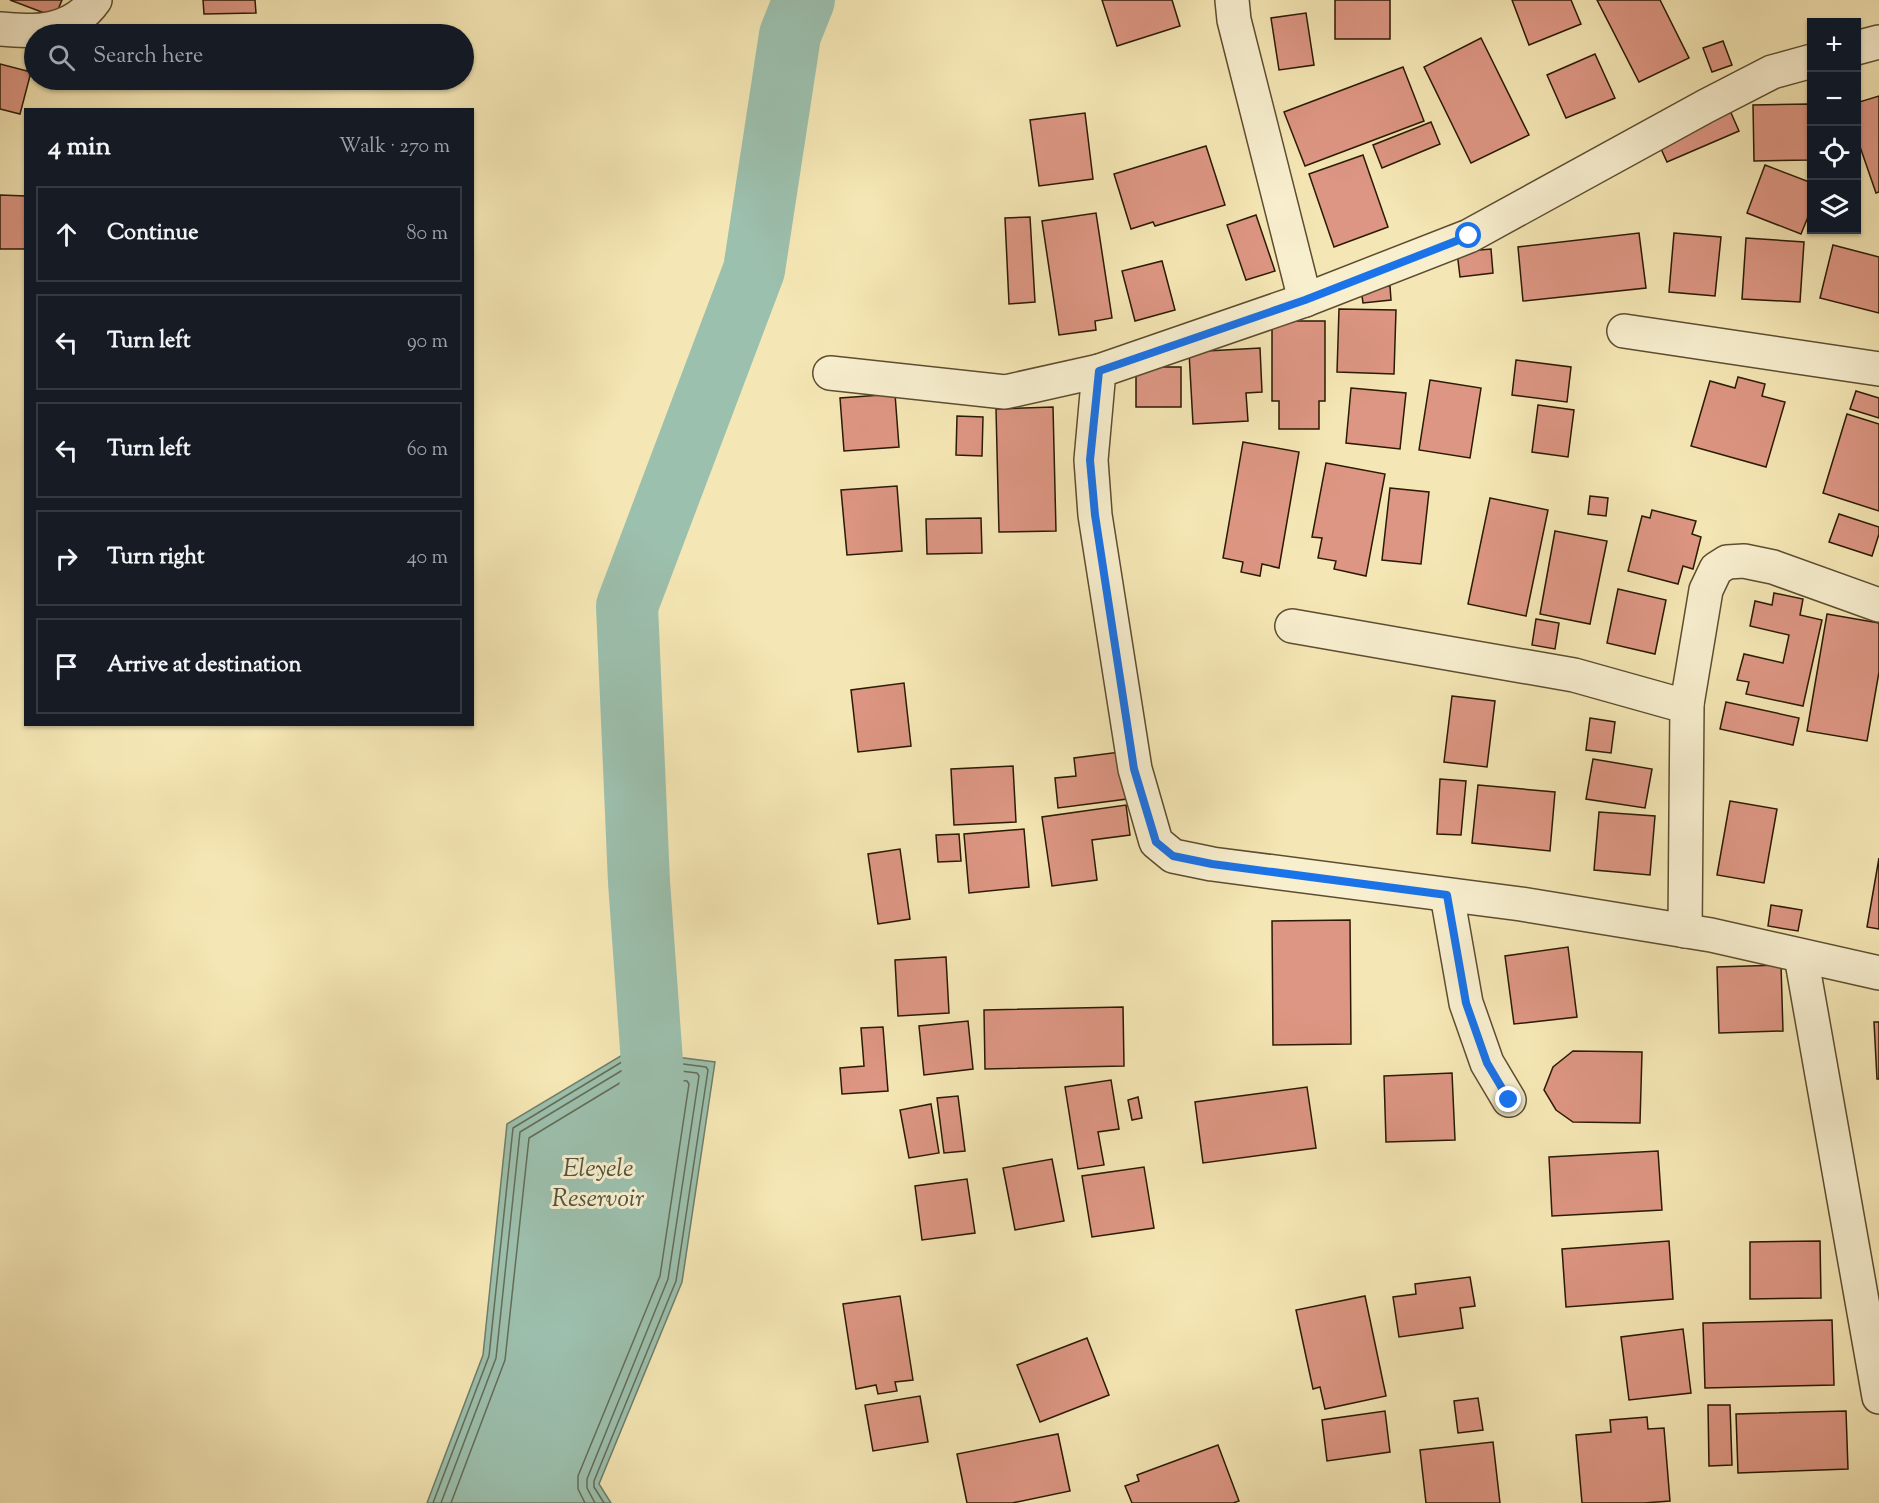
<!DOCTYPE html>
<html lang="en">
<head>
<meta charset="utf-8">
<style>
  body { margin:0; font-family:"Sorts Mill Goudy",serif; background:#242831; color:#f1f3f6 }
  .controls { position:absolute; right:18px; top:18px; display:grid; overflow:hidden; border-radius:0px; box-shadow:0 2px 4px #0004 }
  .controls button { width:54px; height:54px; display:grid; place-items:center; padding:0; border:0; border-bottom:2px solid #363941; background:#171b24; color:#f1f3f6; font:30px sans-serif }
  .stop { position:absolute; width:18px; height:18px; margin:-14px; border:4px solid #1a73e8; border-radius:50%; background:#fff }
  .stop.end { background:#1a73e8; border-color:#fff; box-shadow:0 2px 6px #0008 }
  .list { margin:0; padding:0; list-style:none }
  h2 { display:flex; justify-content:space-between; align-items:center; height:78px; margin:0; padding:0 24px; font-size:26px }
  h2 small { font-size:20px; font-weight:400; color:#9ea1a6 }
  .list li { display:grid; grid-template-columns:39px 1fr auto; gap:18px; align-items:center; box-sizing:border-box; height:96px; margin:0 12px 12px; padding:0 12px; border:2px solid #363941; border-radius:0px }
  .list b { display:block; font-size:22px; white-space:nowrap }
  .list em { font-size:20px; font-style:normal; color:#9ea1a6 }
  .icon { flex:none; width:33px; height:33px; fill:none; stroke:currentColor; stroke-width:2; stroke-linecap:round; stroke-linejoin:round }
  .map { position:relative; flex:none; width:1879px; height:1503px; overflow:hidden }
  .search { position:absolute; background:#171b24; box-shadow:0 2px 4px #0004; left:24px; top:24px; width:450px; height:66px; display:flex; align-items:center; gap:15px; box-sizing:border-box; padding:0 21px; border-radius:33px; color:#9ea1a6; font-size:22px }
  .panel { position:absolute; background:#171b24; box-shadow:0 2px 4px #0004; left:24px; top:108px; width:450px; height:618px; border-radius:0px }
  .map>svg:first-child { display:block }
</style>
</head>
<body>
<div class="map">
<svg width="1879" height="1503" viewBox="0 0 1879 1503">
  <rect width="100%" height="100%" fill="#f5e7b5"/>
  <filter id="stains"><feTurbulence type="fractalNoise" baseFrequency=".00333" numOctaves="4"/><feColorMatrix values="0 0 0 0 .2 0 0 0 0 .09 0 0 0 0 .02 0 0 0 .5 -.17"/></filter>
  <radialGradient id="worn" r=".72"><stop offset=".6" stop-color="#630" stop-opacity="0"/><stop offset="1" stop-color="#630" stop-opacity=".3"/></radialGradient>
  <polygon fill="#9cc0ae" stroke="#6e7e6a" stroke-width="1.5" points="629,1051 715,1062 682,1282 599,1484 611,1503 427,1503 483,1355 507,1124"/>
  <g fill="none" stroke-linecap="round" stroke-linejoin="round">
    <g stroke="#636d58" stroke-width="1.5">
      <polyline points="433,1503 489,1356 513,1128 630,1057 706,1067 708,1070 676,1281 594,1481 594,1487 604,1503"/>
      <polyline points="441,1503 496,1358 520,1132 631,1065 697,1073 699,1076 668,1279 587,1479 587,1488 595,1503"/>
      <polyline points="451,1503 505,1360 529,1138 633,1075 687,1081 689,1084 660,1276 578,1476 578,1489 585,1503"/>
    </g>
    <polyline stroke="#9cc0ae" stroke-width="62" points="639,1138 653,1076 639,882 627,606 754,270 790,35 804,0"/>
  </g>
  <g fill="#dd9683" stroke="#2a1a03" stroke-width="1.5">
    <polygon points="10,0 62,0 55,17"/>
    <polygon points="203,0 255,0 256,13 204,14"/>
    <polygon points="1102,0 1172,0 1180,26 1117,46"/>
    <rect x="1335" y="0" width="55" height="39"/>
    <polygon points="1512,0 1571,0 1581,24 1529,45"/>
    <polygon points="1597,0 1660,0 1689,58 1639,82"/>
    <polygon points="1306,13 1314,65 1279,70 1271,18"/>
    <polygon points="1481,38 1529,135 1471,163 1424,67"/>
    <polygon points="1723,41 1732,65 1712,72 1703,48"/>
    <polygon points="1595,54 1615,98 1566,118 1547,75"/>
    <polygon points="0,64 31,72 20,114 0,109"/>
    <polygon points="1403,67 1424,121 1305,166 1284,112"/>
    <polygon points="1879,96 1879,192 1876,193 1856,135 1856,103"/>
    <polygon points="1808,104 1809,160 1754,161 1753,105"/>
    <polygon points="1728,106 1739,131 1667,162 1656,138"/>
    <polygon points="1085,113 1093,179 1039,186 1030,120"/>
    <polygon points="1431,122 1440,144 1382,168 1373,145"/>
    <polygon points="1206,146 1225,205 1155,226 1153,222 1131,229 1114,174"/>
    <polygon points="1363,155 1388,227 1334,247 1309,174"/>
    <polygon points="1765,165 1812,183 1812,207 1801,234 1747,213"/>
    <polygon points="0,195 26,196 26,249 0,249"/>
    <polygon points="1096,213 1112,318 1095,321 1096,330 1059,335 1042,221"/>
    <polygon points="1256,215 1275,271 1246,280 1227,225"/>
    <polygon points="1030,217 1035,302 1009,304 1005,218"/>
    <polygon points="1639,233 1646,288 1523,301 1518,247"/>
    <polygon points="1674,233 1721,237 1715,296 1669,292"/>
    <polygon points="1746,238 1804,242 1800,302 1742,299"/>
    <polygon points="1833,245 1879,257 1879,313 1820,298"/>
    <polygon points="1491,249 1493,273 1460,277 1457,252"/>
    <polygon points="1162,261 1175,310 1135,321 1122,271"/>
    <polygon points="1390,286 1391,300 1363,303 1361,289"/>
    <polygon points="1339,309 1396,310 1394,374 1337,372"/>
    <polygon points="1272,321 1325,321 1325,401 1319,401 1319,429 1279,429 1279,401 1272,401"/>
    <polygon points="1260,348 1262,392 1246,393 1248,421 1193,424 1189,352"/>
    <polygon points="1516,360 1571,367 1567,402 1512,395"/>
    <rect x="1136" y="367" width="45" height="40"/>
    <polygon points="1738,377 1765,384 1762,396 1785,402 1766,467 1691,446 1710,381 1735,388"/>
    <polygon points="1430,380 1481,388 1470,458 1419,450"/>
    <polygon points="1351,388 1406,393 1400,449 1346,443"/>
    <polygon points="1856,391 1879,398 1879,418 1850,409"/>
    <polygon points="895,394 899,447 844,451 840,398"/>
    <polygon points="1538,405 1574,410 1568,457 1532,452"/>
    <polygon points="1053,407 1056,531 999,532 996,409"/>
    <polygon points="1847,414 1879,424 1879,511 1823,493"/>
    <polygon points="957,416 983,417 982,456 956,455"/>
    <polygon points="1243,442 1299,452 1279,568 1262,564 1260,576 1241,572 1243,562 1223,558"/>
    <polygon points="1326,463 1385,474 1366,576 1334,569 1336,561 1318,558 1322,538 1312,537"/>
    <polygon points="897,486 902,551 847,555 841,490"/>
    <polygon points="1390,488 1429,492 1421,564 1382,560"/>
    <polygon points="1590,496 1608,498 1606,516 1588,514"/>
    <polygon points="1490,498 1548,510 1526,616 1468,604"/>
    <polygon points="1652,510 1696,521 1692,534 1701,537 1693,569 1683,566 1678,584 1628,571 1642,516 1650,518"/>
    <polygon points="1839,514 1879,527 1879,534 1872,556 1829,542"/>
    <polygon points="981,518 982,553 927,554 926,519"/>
    <polygon points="1555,531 1607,541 1590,624 1540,614"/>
    <polygon points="1618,589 1666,600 1655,654 1607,643"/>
    <polygon points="1774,593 1803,599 1800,615 1822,620 1803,706 1746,694 1749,682 1737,680 1744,654 1783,663 1789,635 1750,626 1755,601 1772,605"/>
    <polygon points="1827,614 1879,623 1879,672 1867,741 1807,731"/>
    <polygon points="1536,619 1559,623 1555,649 1532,645"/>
    <polygon points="904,683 911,746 858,752 851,690"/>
    <polygon points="1452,696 1495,701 1487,767 1444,762"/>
    <polygon points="1726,702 1799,718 1793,745 1720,729"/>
    <polygon points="1590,718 1615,722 1611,753 1586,750"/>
    <polygon points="1120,752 1127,799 1058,808 1055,778 1076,776 1074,758"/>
    <polygon points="1593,759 1652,769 1645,808 1586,799"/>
    <polygon points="1013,766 1016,822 954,825 951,769"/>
    <polygon points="1440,779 1466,781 1461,835 1437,834"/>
    <polygon points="1478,785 1555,792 1550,851 1472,843"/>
    <polygon points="1730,801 1777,809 1764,883 1717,875"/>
    <polygon points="1126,805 1130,835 1092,840 1097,880 1052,886 1042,817"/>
    <polygon points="1599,812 1655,816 1650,875 1594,870"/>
    <polygon points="1024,829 1029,887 969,893 964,834"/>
    <polygon points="959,834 961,861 938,862 936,835"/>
    <polygon points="900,849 910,919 878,924 868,854"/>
    <polygon points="1879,858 1879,929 1867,927"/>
    <polygon points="1771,905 1802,910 1798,931 1768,926"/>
    <polygon points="1350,920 1351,1044 1273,1045 1272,921"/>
    <polygon points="1568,947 1577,1017 1514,1024 1505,956"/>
    <polygon points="946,957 949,1013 898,1016 895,960"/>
    <polygon points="1781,965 1783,1031 1719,1033 1717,967"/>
    <polygon points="1123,1007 1124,1066 985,1069 984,1010"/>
    <polygon points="968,1021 973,1069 924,1075 919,1026"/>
    <polygon points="1874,1022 1879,1022 1879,1079 1877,1079"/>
    <polygon points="883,1027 888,1091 842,1094 840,1068 864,1066 861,1028"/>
    <polygon points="1573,1051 1642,1052 1640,1123 1573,1122 1556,1110 1544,1090 1553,1067"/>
    <polygon points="1452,1073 1455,1140 1386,1142 1384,1076"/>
    <polygon points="1111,1080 1119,1129 1098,1132 1104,1165 1078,1169 1065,1087"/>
    <polygon points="1307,1087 1316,1148 1203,1163 1195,1102"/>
    <polygon points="958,1096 965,1151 944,1153 937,1098"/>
    <polygon points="1138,1097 1142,1118 1132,1120 1128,1100"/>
    <polygon points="931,1104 939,1153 909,1158 900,1110"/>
    <polygon points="1658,1151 1662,1210 1552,1216 1549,1157"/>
    <polygon points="1052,1159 1064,1221 1015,1230 1003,1168"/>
    <polygon points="1144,1167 1154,1228 1092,1237 1082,1176"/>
    <polygon points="967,1179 975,1233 922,1240 915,1186"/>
    <polygon points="1669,1241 1673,1299 1566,1307 1562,1249"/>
    <polygon points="1820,1241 1821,1298 1750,1299 1750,1242"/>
    <polygon points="1470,1277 1475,1306 1460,1308 1463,1328 1399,1337 1393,1297 1416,1294 1415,1284"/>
    <polygon points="900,1296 913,1380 895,1382 897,1391 878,1394 876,1385 856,1389 843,1304"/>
    <polygon points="1365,1296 1386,1396 1325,1409 1320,1387 1313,1389 1296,1310"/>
    <polygon points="1832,1320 1834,1385 1705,1388 1703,1323"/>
    <polygon points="1683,1329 1691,1393 1629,1400 1621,1337"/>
    <polygon points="1087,1338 1109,1395 1040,1422 1017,1365"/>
    <polygon points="920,1396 928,1442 873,1451 865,1405"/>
    <polygon points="1478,1398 1483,1430 1458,1433 1454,1401"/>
    <polygon points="1708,1405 1730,1405 1732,1465 1709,1466"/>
    <polygon points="1385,1411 1390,1452 1327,1461 1322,1420"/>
    <polygon points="1846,1411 1848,1469 1738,1473 1736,1414"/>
    <polygon points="1647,1417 1648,1429 1664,1428 1670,1501 1644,1503 1582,1503 1576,1435 1611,1432 1610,1420"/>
    <polygon points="1058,1434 1070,1491 1012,1503 967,1503 957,1454"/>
    <polygon points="1493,1442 1500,1503 1426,1503 1420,1450"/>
    <polygon points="1218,1445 1239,1501 1233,1503 1132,1503 1125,1486 1139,1481 1137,1475"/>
  </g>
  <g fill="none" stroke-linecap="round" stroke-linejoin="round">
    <g stroke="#5d4d30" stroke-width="36">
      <g id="street">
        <polyline points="1232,0 1234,20 1305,300"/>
        <path d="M0,29c36,4 73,3 95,-29"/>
        <polyline points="1856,48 1879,42"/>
        <polyline points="1812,61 1772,72 1706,106 1469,236 1305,300 1099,371 1091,460 1095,515 1135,769 1156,842 1173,856 1212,864 1521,904 1711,935 1879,973"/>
        <polyline points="1624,331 1879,369"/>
        <polyline points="830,373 1005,392 1099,371"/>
        <polyline points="1292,626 1574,675 1674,703 1687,704"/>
        <polyline points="1447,895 1466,1003 1487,1063 1509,1100"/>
        <polyline points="1685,931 1687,704 1706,590 1716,569 1727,562 1744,561 1773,567 1879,605"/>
        <polyline points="1801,956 1879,1397"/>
      </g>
    </g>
    <use href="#street" stroke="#f8efcf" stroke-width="33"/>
  </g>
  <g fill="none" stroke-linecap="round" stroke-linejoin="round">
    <polyline stroke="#1a73e8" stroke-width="8" points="1469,236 1305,300 1099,371 1090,460 1095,515 1134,769 1156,842 1173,856 1212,864 1447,895 1466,1003 1487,1063 1509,1100"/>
  </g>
  <g text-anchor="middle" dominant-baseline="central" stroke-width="6" stroke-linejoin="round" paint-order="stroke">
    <g font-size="26" font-style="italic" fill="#52543f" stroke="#f8efcf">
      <text x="598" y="1169">Eleyele<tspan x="598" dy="30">Reservoir</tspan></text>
    </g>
  </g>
  <rect width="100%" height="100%" filter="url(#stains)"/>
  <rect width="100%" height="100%" fill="url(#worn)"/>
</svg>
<div class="controls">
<button>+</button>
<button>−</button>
<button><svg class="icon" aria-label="locate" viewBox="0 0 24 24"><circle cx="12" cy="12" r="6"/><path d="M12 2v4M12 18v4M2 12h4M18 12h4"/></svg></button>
<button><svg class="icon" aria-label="layers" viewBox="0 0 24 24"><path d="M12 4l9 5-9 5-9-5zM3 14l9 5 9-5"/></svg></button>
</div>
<div class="stop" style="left:1469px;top:236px"></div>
<div class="stop end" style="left:1509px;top:1100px"></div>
<div class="search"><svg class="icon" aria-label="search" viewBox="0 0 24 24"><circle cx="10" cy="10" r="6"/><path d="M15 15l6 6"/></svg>Search here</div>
<section class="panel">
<h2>4 min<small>Walk · 270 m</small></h2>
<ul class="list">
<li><svg class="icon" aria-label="ahead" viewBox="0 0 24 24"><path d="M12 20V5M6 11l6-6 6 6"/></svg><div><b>Continue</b></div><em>80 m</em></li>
<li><svg class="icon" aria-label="left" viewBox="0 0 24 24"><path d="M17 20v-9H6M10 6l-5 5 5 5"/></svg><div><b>Turn left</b></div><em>90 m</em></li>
<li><svg class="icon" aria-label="left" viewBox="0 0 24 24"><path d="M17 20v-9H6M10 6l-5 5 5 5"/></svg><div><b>Turn left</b></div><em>60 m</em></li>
<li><svg class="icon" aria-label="right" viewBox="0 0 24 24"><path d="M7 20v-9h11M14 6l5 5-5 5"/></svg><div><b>Turn right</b></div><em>40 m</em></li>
<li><svg class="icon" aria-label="arrive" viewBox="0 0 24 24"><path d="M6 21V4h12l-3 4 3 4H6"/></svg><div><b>Arrive at destination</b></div></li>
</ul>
</section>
</div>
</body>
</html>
